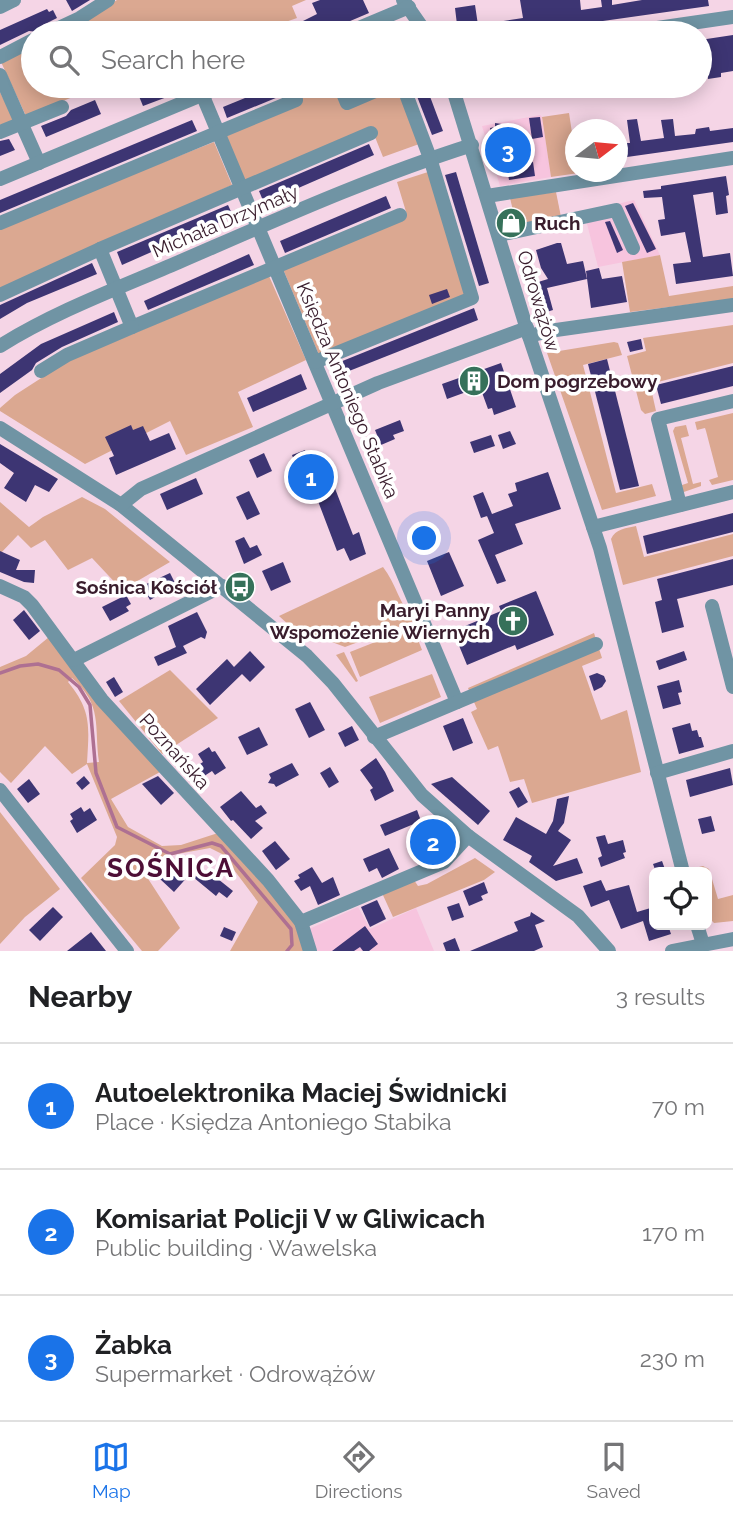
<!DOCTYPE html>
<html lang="en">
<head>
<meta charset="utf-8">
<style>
  body { margin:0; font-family:Raleway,sans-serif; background:#f6f6f6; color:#202124 }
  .controls { position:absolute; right:21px; bottom:21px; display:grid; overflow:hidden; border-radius:10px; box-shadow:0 4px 18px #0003 }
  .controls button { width:63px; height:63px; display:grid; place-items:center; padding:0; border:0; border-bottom:2px solid #e0e0e0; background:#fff; color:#202124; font:35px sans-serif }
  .compass { position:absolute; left:565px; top:119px; width:63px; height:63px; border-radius:50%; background:#fff; box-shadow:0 4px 18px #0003; rotate:74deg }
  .you { position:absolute; left:425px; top:539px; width:24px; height:24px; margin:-18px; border:5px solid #fff; border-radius:50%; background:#1a73e8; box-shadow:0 0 0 10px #1a73e833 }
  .badge { display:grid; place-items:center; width:46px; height:46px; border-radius:50%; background:#1a73e8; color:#fff; font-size:23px; font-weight:700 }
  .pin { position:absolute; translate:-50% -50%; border:4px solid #fff; box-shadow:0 2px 7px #0006 }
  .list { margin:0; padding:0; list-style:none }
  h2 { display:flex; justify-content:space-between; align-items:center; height:91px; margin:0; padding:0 28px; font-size:30px }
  h2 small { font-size:23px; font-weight:400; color:#757577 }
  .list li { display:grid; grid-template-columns:46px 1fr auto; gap:21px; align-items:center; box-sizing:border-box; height:126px; padding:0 28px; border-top:2px solid #e0e0e0 }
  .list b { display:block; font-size:26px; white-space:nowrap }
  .list p { margin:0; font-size:23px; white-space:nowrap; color:#757577 }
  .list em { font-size:23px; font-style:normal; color:#757577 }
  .icon { flex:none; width:38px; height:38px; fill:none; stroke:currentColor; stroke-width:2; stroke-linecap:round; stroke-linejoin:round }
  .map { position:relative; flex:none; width:733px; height:951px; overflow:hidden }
  .search { position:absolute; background:#fff; box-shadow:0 4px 18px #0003; left:21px; right:21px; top:21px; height:77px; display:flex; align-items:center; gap:18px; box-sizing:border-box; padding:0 24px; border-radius:38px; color:#757577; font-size:26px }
  .sheet { height:469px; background:#fff }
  nav { display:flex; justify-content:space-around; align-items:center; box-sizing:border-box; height:98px; border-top:2px solid #e0e0e0; background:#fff; font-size:19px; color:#757577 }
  nav a { display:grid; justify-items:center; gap:4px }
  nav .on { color:#1a73e8 }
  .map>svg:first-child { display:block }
</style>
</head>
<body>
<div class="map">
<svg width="733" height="951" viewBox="0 0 733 951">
  <rect width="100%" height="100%" fill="#f5d5e6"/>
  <g fill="#f7c4de">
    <polygon points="540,115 542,117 551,177 500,186 482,126"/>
    <polygon points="634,200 660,255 598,267 584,212"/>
    <polygon points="358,907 370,929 416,908 434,951 314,951 309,929"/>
  </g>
  <g fill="#dba891" fill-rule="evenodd">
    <polygon points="117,0 306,0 292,6 297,18 254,33 61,33 83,22"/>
    <polygon points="33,47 33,86 100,86 26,116 1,62"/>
    <polygon points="294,86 336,86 345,108 399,86 422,143 383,157 371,127 245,182 226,136 301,103"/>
    <polygon points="0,92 14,120 0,125"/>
    <polygon points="569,113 575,152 576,172 579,173 551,177 542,117"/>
    <polygon points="214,142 232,185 0,290 0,227"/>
    <polygon points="428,172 465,295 319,355 283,269 407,215 397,182"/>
    <polygon points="556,192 561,217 517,227 510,198"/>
    <polygon points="660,255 669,296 733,286 733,299 630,312 622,262"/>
    <polygon points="269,276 306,360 238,392 253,427 186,455 170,421 85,464 0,411 0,408 15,395 66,362"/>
    <polygon points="733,325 733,363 650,384 656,411 645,414 641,410 627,356 646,351 643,338"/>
    <polygon points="614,342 618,343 622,355 583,365 616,493 652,484 656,496 602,510 547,353"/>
    <polygon points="733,413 733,480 712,485 709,480 718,477 706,431 705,428 697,430 695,422"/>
    <polygon points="686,425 689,436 681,438 693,484 701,482 701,486 681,493 679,486 688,483 673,431 675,427"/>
    <polygon points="82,497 105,509 170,562 122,590 92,558 68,570 45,540 31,548 18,535 0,554 0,502 29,527 43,517"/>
    <path d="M636,526l8,31 89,-23v22l-110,29 -12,-46c4,-10 16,-11 25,-13z"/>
    <path d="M383,567c13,17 17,38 31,54l-69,26 -55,-21 -11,-10z"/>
    <polygon points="413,627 422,650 360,677 350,652"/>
    <polygon points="594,633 602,658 582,666 601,720 627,710 641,772 532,803 524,779 510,782 498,746 488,750 471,712 477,709 468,688"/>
    <path d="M49,637l111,135 -49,27 17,28 34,19 19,-1 37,-12 78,89 8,29h-74l28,-49 -36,-48 -12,-6 -49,9 -16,17 35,54 -22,23h-16l-61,-73 34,-33 2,-8 -30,-73 -15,10 -27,-28 -34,37 -11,-11v-105l26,-11zM72,678c31,27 22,48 27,84l-12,1c2,-36 5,-52 -19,-81z"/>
    <polygon points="344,652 358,681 356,682 336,655"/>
    <polygon points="170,670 218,718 162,754 119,701"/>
    <polygon points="432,674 441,697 380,723 369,697"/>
    <polygon points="0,812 60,889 25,917 0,944"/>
    <polygon points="475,858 495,872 484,880 393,917 382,893 414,880 418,886 427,884"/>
    <path d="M703,866l6,3 9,30 15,-4v26l-19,2c-12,-12 -7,-35 -7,-51h-11l-1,-4z"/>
  </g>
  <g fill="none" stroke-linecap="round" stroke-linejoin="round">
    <polyline stroke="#ae7092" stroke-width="3.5" points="0,673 20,666 38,664 59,670 79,687 90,705 96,773 117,827 170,854 212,843 221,846 291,929 292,945 287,951"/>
  </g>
  <g fill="#3d3573">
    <polygon points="66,0 90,0 72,11"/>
    <polygon points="320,0 363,0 369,13 322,33 299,33 295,25 317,14 312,3"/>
    <polygon points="520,0 580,0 581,10 602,7 601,0 612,0 612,5 642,0 708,0 709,6 518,33 458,33 455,8 475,5 478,25 523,18"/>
    <polygon points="47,9 49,12 53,10 57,18 43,25 38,32 29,31 0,45 0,30"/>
    <polygon points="733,35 733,71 721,73 721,77 708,79 707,68 700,69 700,40"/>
    <polygon points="143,86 162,86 167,97 143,106 136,89"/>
    <polygon points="274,86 279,86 283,95 227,118 223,107"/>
    <polygon points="413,86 426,86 443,131 432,135"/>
    <polygon points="95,100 101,114 46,137 41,126 66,116 71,110"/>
    <polygon points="540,117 543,137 532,139 529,118"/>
    <polygon points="637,119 641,141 664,138 661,120 673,119 675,136 695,134 696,129 709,127 710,131 733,128 733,142 627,157 625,143 630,143 627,120"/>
    <polygon points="192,120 197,131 0,213 0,200"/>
    <polygon points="495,123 508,125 510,137 493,142 490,128 495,127"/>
    <polygon points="525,135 529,163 533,162 535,176 509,180 502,140"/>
    <polygon points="9,139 15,150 0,156 0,141"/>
    <polygon points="369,144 374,155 264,203 259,191"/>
    <polygon points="456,172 489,283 479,286 445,175"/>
    <polygon points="726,176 729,195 726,196 728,213 716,215 713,192 693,195 703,257 730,253 733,276 676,284 673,264 691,262 685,232 661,236 658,220 665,219 662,197 644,198 643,191 661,189 661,186"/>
    <polygon points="386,196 391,208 285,253 280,241"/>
    <polygon points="633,203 656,249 647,253 625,206"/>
    <polygon points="228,205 233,216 122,265 117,252"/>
    <polygon points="610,221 623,250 617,253 605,222"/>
    <polygon points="557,243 561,243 567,264 583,261 587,279 547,288 553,310 537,315 525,286 548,279 541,268 536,250"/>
    <polygon points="249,254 254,265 148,310 144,301"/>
    <polygon points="92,263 97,274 27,303 0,319 0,305"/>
    <polygon points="599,268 602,279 622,276 627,302 591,308 586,271"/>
    <polygon points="447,289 450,297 432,304 429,295"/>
    <polygon points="474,308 478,320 339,375 335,364"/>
    <polygon points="114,312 118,322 62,347 36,363 32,370 0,393 0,374 41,344"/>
    <polygon points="641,339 643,349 630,352 627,342"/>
    <polygon points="607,359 639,486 620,490 588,364"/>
    <polygon points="501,363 516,407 494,415 492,408 488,409 480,387 447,399 442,384"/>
    <polygon points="733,366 733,386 661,404 656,385"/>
    <polygon points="301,374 307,389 253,412 247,398"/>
    <polygon points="400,420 404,431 393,435 395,439 381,445 375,430"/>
    <polygon points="131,425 133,430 143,426 150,441 169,433 176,449 116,475 109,458 114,456 105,437"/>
    <polygon points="510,431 516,444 503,449 498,435"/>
    <polygon points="491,435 495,446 474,453 470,442"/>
    <polygon points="0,444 58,479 49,492 35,485 26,502 4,488 14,473 0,463"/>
    <polygon points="305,450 311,465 324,460 353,535 359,532 366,554 350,561 344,548 337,551 313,488 302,492 298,482 295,484 291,474 298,471 292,455"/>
    <polygon points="264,453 272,471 257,478 249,460"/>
    <polygon points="548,472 561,509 515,524 523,544 495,555 506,581 497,584 478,540 494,533 487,516 490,515 481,518 473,496 483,492 492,514 513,506 508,494 517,491 515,483"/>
    <polygon points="196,478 203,494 167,510 160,494"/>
    <polygon points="249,491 260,514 247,520 236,497"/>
    <polygon points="733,513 733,532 647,554 643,536"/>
    <polygon points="244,537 250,548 257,545 262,555 244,564 235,541"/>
    <polygon points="0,551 20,560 16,570 35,570 34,583 24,582 0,572"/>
    <polygon points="449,552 464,586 441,596 427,561"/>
    <polygon points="733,559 733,585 677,599 684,627 662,633 655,602 662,600 657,579"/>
    <polygon points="283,562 291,582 271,591 262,571"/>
    <polygon points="170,573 176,585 150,600 142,586"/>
    <polygon points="536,591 554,635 517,650 515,645 467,665 453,631 501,611 499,606"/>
    <polygon points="126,595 131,604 126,607 129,611 110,621 102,607"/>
    <polygon points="24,610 40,631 29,640 13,620"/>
    <polygon points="197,612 207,632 205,639 201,637 183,646 187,653 158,666 154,657 176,647 168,626"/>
    <polygon points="250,651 265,667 250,682 242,674 210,705 196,689 227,659 234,667"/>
    <polygon points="684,651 687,660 659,670 656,661"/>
    <polygon points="597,673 604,676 606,681 602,687 594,691 589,676"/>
    <polygon points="114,677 123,692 115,697 106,682"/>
    <polygon points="679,680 682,692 678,693 681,704 663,709 657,686"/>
    <polygon points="310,702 325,730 309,738 295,709"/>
    <polygon points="463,718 473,743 453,751 443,726"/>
    <polygon points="690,723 692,731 697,730 699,737 701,737 704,747 679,754 672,728"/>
    <polygon points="352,726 359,740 345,747 338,733"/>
    <polygon points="259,727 268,745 247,755 238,737"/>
    <polygon points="209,747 212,752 215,751 226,768 215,775 212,771 198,780 202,767 200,764 203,762 198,754"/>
    <polygon points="376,758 385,772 394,791 375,801 370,790 373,788 360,770"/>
    <polygon points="292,763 299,775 276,787 274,784 268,783 271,778 269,774"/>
    <polygon points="330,767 339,782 329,788 320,773"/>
    <polygon points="730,768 733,785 690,797 686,780"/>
    <polygon points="84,776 90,783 82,790 76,783"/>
    <polygon points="158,776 174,793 161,805 142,784"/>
    <polygon points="452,777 490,811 478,825 431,784"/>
    <polygon points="29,779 40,794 28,803 17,789"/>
    <polygon points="519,787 528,802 518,808 509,792"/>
    <polygon points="241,791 256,808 261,805 267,813 255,821 263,828 251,839 233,820 231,821 220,807"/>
    <polygon points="569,796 564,823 558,831 571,840 553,866 577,858 583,873 556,881 529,862 532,856 503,840 516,817 546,834 553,821 557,799"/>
    <polygon points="81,807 84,812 90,808 97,820 77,833 70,821 73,819 70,814"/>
    <polygon points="417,810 421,821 385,836 380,825"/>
    <polygon points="711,816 715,831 702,834 698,819"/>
    <polygon points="429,821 451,840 438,854 433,856 414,838"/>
    <polygon points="605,835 608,844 623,840 626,852 623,853 625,858 601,867 598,858 602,856 596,837"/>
    <polygon points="275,841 290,859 276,870 262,851"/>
    <polygon points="389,848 399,869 382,878 377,868 369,872 363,859"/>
    <polygon points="662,861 666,872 656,872 653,864"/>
    <polygon points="173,864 178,868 180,865 190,874 174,892 160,879"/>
    <polygon points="312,867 322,883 333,877 340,895 318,905 310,886 301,891 294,881 300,878 298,875"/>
    <polygon points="208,871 233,891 227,898 219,892 216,896 193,877 206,874"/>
    <polygon points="601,880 606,891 629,885 637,912 654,907 654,925 668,925 671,934 649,941 643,921 621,929 609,900 591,907 583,886"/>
    <polygon points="484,882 488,893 481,896 483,900 469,906 463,891"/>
    <polygon points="377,900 386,919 370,927 361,907"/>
    <polygon points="459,903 464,917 452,921 447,907"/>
    <polygon points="53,907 63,917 40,941 29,930"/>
    <polygon points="531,912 545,921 535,925 543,947 534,951 470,951 518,931 514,922 530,916"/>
    <polygon points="365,926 378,944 369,951 363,951 360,947 354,951 332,951"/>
    <polygon points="224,927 236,932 232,941 220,936"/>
    <polygon points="91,932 106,951 67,951"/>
    <polygon points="455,938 460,951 446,951 443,943"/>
  </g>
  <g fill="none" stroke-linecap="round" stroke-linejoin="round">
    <g stroke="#7094a4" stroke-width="14">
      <polyline points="403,0 426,33"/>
      <polyline points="0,7 14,0"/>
      <polyline points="48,33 80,18 108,0"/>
      <polyline points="347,33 409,7"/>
      <polyline points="623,33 733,17"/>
      <polyline points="0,57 33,40"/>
      <polyline points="0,75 39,163"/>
      <polyline points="340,86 347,103 375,91 381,86"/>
      <polyline points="452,86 529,336 600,548 683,872"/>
      <polyline points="202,94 457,702"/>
      <polyline points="0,132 62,107"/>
      <polyline points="0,179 223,86"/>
      <polyline points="487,196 733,158"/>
      <polyline points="0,223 296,100 289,86"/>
      <polyline points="499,235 616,210 633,248"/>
      <polyline points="100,249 132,327 400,215"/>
      <polyline points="0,295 100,249 371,133"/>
      <polyline points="529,336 549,331 733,305"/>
      <path d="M0,346c56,-35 119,-58 179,-84 97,-42 192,-85 293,-117"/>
      <polyline points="315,362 472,298 430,158 403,86"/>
      <polyline points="41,371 67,355 132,327"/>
      <polyline points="0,428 121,505 307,656 333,683 422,795 468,836 578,916 609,951"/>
      <polyline points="121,505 141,489 378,383 527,328"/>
      <polyline points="680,505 658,419 733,401"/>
      <polyline points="593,527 733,492"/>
      <polyline points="0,586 24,597 32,605 102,700 268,880 301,922 310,951"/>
      <polyline points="712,606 733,687"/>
      <polyline points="74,660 222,586"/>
      <polyline points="374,737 596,644"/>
      <polyline points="657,773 733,751"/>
      <polyline points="0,790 127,951"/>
      <polyline points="301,922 444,862 468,836"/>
      <polyline points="697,925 703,944"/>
      <polyline points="672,951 733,939"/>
    </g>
  </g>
  <defs>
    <g id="shop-disc" transform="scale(1.575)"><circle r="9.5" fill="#36715a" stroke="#fff"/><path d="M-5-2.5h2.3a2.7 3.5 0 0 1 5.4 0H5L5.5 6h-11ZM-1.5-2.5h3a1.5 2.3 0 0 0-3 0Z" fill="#fff"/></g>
    <g id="building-disc" transform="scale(1.575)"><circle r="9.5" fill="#36715a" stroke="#fff"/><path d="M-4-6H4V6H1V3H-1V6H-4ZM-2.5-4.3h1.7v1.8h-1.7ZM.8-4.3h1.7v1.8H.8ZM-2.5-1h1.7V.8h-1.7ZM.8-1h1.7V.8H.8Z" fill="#fff"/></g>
    <g id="bus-disc" transform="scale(1.575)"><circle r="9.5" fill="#36715a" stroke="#fff"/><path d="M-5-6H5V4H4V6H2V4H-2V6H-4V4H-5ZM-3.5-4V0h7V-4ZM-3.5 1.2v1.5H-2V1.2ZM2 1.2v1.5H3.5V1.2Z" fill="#fff"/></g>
    <g id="church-disc" transform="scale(1.575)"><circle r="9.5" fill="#36715a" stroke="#fff"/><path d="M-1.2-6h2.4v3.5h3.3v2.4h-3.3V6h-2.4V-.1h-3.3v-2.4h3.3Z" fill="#fff"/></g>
  </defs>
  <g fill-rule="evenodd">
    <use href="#shop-disc" x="511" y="223"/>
    <use href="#building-disc" x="474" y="381"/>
    <use href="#bus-disc" x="240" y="587"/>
    <use href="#church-disc" x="513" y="621"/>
  </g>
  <g text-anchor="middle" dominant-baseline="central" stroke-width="7" stroke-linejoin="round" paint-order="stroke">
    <g font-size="19" fill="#391d2d" stroke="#fff">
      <text transform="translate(225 221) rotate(-23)">Michała Drzymały</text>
      <text transform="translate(539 301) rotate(73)">Odrowążów</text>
      <text transform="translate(348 390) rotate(67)">Księdza Antoniego Stabika</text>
      <text transform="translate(175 751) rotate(48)">Poznańska</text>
    </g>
    <g font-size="19" font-weight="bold" fill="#391d2d" stroke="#fff" text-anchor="start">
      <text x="534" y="223">Ruch</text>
      <text x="497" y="381">Dom pogrzebowy</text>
      <text x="217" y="587" text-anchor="end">Sośnica Kościół</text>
      <text x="490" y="610" text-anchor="end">Maryi Panny<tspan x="490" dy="22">Wspomożenie Wiernych</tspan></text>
    </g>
    <g font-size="26" font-weight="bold" letter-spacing="2" fill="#4d0e36" stroke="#fff">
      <text x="171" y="868">SOŚNICA</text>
    </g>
  </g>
</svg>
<div class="controls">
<button><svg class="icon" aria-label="locate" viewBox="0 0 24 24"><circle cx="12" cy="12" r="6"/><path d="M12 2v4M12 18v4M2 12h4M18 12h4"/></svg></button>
</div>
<svg class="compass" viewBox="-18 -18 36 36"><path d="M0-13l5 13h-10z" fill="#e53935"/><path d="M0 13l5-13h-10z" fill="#757577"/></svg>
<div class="you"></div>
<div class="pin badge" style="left:311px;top:477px">1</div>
<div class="pin badge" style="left:433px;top:842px">2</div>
<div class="pin badge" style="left:508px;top:150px">3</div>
<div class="search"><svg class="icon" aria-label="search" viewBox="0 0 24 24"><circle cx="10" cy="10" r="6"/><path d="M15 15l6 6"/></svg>Search here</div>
</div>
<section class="sheet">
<h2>Nearby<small>3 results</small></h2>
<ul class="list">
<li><span class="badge">1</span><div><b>Autoelektronika Maciej Świdnicki</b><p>Place · Księdza Antoniego Stabika</p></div><em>70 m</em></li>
<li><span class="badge">2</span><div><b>Komisariat Policji V w Gliwicach</b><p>Public building · Wawelska</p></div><em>170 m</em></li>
<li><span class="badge">3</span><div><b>Żabka</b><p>Supermarket · Odrowążów</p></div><em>230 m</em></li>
</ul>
</section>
<nav>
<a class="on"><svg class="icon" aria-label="map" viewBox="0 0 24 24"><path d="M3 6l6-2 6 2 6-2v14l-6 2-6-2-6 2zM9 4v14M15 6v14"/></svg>Map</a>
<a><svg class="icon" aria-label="directions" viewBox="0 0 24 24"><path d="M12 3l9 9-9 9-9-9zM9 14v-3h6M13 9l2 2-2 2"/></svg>Directions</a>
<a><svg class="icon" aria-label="saved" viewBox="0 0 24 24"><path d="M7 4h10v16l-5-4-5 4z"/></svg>Saved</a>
</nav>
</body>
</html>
